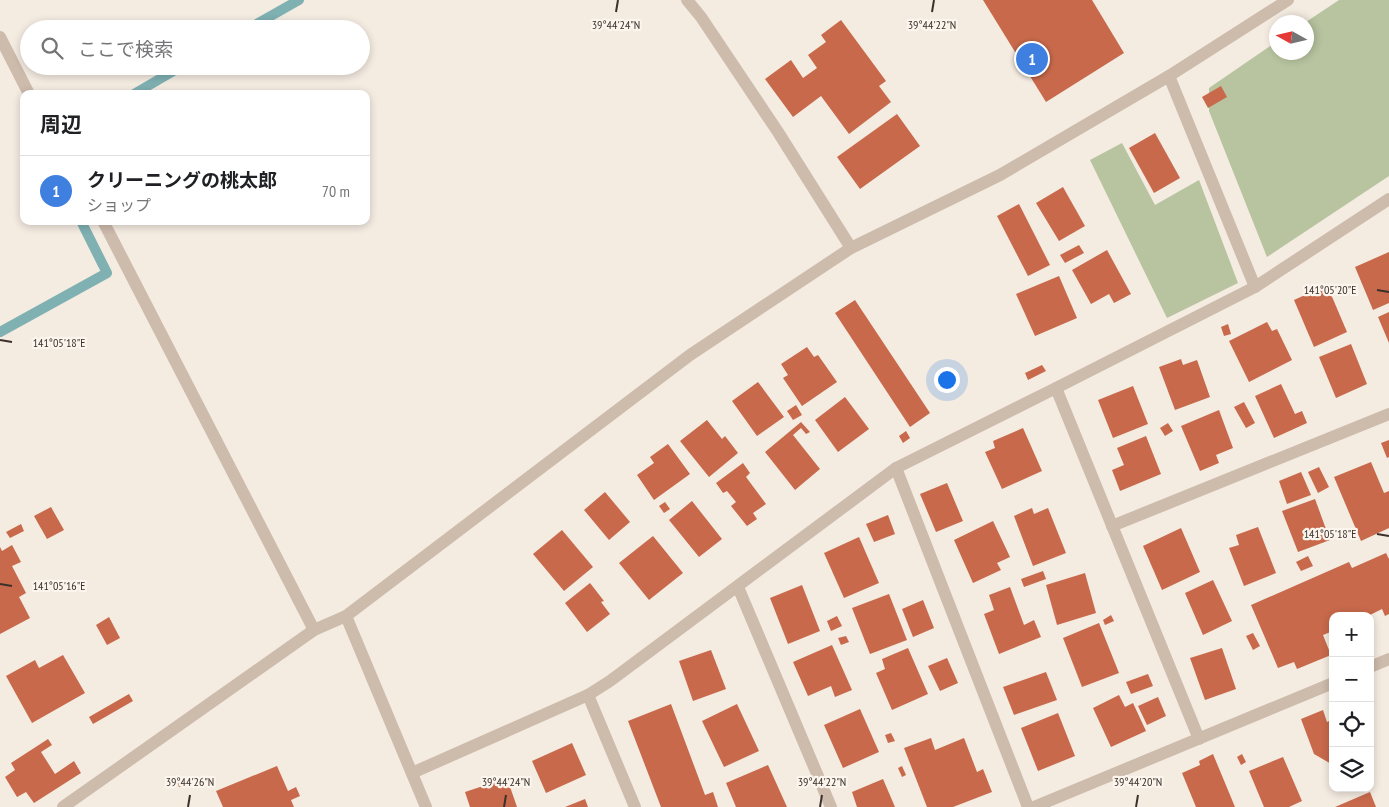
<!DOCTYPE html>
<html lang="ja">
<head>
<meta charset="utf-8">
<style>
  body { margin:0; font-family:"PT Sans Narrow","Noto Sans JP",sans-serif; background:#f6f6f6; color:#202124 }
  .controls { position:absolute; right:15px; bottom:15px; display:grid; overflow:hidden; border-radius:10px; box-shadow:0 2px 8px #0003 }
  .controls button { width:45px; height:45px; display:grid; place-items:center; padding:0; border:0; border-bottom:1px solid #e0e0e0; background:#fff; color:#202124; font:25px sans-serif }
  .compass { position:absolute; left:1269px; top:15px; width:45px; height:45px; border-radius:50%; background:#fff; box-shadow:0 2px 8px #0003; rotate:278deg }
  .you { position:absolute; left:946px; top:379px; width:18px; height:18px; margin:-12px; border:4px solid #fff; border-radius:50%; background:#1a73e8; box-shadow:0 0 0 8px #1a73e833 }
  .badge { display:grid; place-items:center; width:32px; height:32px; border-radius:50%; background:#111827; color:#fff; font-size:16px; font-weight:700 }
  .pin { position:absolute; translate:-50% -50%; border:2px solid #fff; box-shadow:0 1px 5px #0006 }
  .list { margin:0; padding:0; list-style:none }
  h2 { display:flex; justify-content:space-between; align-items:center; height:65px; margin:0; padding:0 20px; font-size:21px }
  h2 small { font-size:16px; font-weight:400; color:#757577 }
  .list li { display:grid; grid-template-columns:32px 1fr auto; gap:15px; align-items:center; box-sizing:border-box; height:70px; padding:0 20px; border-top:1px solid #e0e0e0 }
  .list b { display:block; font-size:19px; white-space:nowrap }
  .list p { margin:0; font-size:16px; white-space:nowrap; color:#757577 }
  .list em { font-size:16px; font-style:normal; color:#757577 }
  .icon { flex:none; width:28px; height:28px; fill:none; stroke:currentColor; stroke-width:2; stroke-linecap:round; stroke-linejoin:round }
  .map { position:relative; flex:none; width:1389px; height:807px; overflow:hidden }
  .search { position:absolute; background:#fff; box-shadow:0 2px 8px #0003; left:20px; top:20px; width:350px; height:55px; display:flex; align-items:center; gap:12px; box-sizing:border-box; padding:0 18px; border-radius:28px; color:#757577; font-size:19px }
  .panel { position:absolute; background:#fff; box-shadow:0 2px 8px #0003; left:20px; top:90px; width:350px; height:135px; border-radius:10px }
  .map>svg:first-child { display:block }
</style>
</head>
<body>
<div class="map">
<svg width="1389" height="807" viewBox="0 0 1389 807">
  <rect width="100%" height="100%" fill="#f4ebe1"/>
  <g fill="#b8c4a0">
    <polygon points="1339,0 1389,0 1389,176 1267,257 1209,111 1209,88 1276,42 1276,52 1306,52 1306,22"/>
    <polygon points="1122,143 1155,205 1199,180 1238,283 1167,318 1090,160"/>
  </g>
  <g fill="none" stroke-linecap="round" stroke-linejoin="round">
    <g stroke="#7fb0b2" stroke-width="10">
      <polyline points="248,29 299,0"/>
      <polyline points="134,94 182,66"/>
      <polyline points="0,332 107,273 81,221"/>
    </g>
  </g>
  <g fill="#c8694b">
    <polygon points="983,0 1092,0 1124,53 1046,102"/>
    <polygon points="841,20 886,81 879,86 891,102 849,134 821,96 793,117 765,79 791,60 803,78 817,68 808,55 826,42 821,35"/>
    <polygon points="1221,86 1227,97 1208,108 1202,97"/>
    <polygon points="897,114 920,146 860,189 837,157"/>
    <polygon points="1155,133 1180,178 1154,193 1129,148"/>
    <polygon points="1063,187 1085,226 1059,241 1036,203"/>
    <polygon points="1019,204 1050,265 1028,276 997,216"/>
    <polygon points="1079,245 1084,253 1065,263 1060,255"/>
    <polygon points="1107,250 1131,294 1114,303 1109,294 1091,304 1072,270"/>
    <polygon points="1389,252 1389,303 1373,310 1355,267"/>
    <polygon points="1059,276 1077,318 1035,336 1016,294"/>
    <polygon points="1327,285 1347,332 1314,347 1294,300"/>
    <polygon points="855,300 930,413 910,427 835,313"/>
    <polygon points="1389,312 1389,343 1378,317"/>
    <polygon points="1267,322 1272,331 1277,329 1292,360 1249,382 1229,341"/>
    <polygon points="1228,324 1231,334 1224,336 1221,327"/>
    <polygon points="1351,344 1367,384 1336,398 1319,357"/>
    <polygon points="807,347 814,357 818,355 837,382 802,406 783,378 788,375 781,364"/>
    <polygon points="1181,359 1183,365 1197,360 1210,397 1175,410 1159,367"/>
    <polygon points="1042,365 1046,371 1028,380 1025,373"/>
    <polygon points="758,382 784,417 757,436 732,401"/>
    <polygon points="1281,384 1295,414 1302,411 1307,423 1274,438 1255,396"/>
    <polygon points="1133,386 1148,424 1113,438 1098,400"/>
    <polygon points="845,397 869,429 838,452 815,420"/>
    <polygon points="1244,402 1255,423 1246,428 1234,407"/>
    <polygon points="796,405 802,415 793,420 787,411"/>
    <polygon points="1219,410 1233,448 1216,455 1219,463 1200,471 1181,426"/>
    <polygon points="707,420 722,439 725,436 738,453 709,477 680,441"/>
    <polygon points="801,422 810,432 806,434 801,428 793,435 820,469 795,490 765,452"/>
    <polygon points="1168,423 1173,431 1165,436 1160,428"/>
    <polygon points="1023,428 1042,471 1002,489 985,452 995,448 993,441"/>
    <polygon points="906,431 910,438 903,443 899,436"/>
    <polygon points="1146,436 1161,474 1120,491 1112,470 1124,465 1117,448"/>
    <polygon points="1389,440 1389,457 1387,458 1381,443"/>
    <polygon points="668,444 690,474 654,500 637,475 654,463 650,457"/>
    <polygon points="1371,462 1384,493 1389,491 1389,528 1361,541 1334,477"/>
    <polygon points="743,463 750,473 746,477 766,504 753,513 757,519 747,526 731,506 736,502 727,491 723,493 716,483"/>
    <polygon points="1319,467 1329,487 1318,493 1308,472"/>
    <polygon points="1301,472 1311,495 1287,504 1279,481"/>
    <polygon points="947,483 963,521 936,532 920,494"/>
    <polygon points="605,492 630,522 609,540 584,510"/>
    <polygon points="1315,499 1330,540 1298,552 1282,511"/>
    <polygon points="692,501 722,539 699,557 669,520"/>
    <polygon points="665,502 670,509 664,513 659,506"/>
    <polygon points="51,507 64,530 47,539 34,516"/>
    <polygon points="1032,508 1034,514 1048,508 1066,553 1033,566 1014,516"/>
    <polygon points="888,515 895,534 874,542 866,524"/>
    <polygon points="993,521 1010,557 997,563 1001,570 973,583 954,540"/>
    <polygon points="21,524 24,531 10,538 6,532"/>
    <polygon points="1258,527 1276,573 1244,586 1229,548 1239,545 1236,535"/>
    <polygon points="1181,528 1200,572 1162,590 1143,546"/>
    <polygon points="562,530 593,567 564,591 533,554"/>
    <polygon points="653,536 683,573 649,600 619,563"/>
    <polygon points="859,537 879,583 844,598 824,553"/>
    <polygon points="12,545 21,562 12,566 26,593 19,597 30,618 0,634 0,547 2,551"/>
    <polygon points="1386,553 1389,559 1389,614 1385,616 1382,609 1368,616 1333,616 1333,631 1323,635 1331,655 1297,669 1294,662 1278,668 1251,605 1349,562 1352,568"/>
    <polygon points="1308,556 1313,566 1301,571 1296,562"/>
    <polygon points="1043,571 1046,579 1024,587 1021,579"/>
    <polygon points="1085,573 1096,613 1057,625 1046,585"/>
    <polygon points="1213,580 1232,621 1203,635 1185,593"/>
    <polygon points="590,583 604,601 601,602 610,614 587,632 565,603"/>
    <polygon points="802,585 820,631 788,644 770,598"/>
    <polygon points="1010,587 1024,625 1034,620 1041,637 999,654 984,614 994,610 989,595"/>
    <polygon points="889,594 907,640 870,654 852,608"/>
    <polygon points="923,600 934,628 913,637 902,609"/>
    <polygon points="1111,615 1114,621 1105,625 1103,620"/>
    <polygon points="837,616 842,626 831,631 827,621"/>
    <polygon points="109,617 120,638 107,645 96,625"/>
    <polygon points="1099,623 1119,673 1082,687 1063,638"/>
    <polygon points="1253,633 1260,646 1253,650 1246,636"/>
    <polygon points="846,636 849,642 841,645 838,638"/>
    <polygon points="832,645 852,690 835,697 831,686 808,696 793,662"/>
    <polygon points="908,648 928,694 892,710 876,673 885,669 882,659"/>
    <polygon points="1222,648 1236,689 1205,700 1190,658"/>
    <polygon points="711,650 726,689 693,701 679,661"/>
    <polygon points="63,655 85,693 32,723 6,676 35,660 39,668"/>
    <polygon points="947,658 958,683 940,691 928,666"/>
    <polygon points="1046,672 1057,700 1014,715 1003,687"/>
    <polygon points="1148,674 1153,686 1131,694 1126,682"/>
    <polygon points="129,694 133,701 93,724 89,717"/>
    <polygon points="1119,695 1125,707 1133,703 1146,731 1111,747 1093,708"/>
    <polygon points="1158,697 1166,716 1147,725 1138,706"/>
    <polygon points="671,704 705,795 713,792 718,807 661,807 628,721"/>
    <polygon points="737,704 759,751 724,767 702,721"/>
    <polygon points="860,709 879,752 843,768 824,725"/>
    <polygon points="1323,710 1327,722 1333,719 1333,765 1314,754 1301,719"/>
    <polygon points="1058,713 1075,756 1038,771 1021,728"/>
    <polygon points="891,733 895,741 888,743 885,735"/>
    <polygon points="931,738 935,750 964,738 977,772 983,769 992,792 953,807 927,807 904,748"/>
    <polygon points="48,739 52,745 41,752 55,774 74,761 81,773 34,803 26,792 17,797 5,777 15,770 11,763"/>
    <polygon points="572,743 586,775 546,793 532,761"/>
    <polygon points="1213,754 1235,807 1196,807 1182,773 1200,765 1199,761"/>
    <polygon points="1242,754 1246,762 1241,765 1237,757"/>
    <polygon points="1283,757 1302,801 1289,807 1264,807 1249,771"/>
    <polygon points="768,765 787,807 736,807 726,783"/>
    <polygon points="277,766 288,791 296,787 300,796 291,800 294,807 223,807 216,791"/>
    <polygon points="902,766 906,775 902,777 898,768"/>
    <polygon points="182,778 186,784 179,787 177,782"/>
    <polygon points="507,778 517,807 470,807 465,792"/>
    <polygon points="883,779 895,807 857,807 852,792"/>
    <polygon points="1370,792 1376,807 1335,807"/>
    <polygon points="585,799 588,807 565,807"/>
  </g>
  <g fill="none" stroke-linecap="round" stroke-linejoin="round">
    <g stroke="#cdbbac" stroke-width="12">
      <polyline points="687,0 701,17 778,132 851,248"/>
      <polyline points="0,37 29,94"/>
      <polyline points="1169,76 1255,287"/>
      <polyline points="103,221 314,630"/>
      <polyline points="1056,388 1255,287 1389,199"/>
      <polyline points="896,468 1028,807"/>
      <polyline points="1112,526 1389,414"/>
      <polyline points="738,587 831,807"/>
      <polyline points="346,616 426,807"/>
      <polyline points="1370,667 1389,659"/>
      <polyline points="588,695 635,807"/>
      <polyline points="412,773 588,695 610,681 896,468 1056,388 1199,739"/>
      <polyline points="1034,807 1333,683"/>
    </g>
    <polyline stroke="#cdbbac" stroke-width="12" points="63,807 314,630 346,616 690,355 851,248 1000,175 1169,76 1288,0"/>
  </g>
  <path fill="none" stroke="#3b302b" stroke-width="2" d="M616,12l2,-12M932,12l2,-12M1377,290l12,2M0,340l12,2M1377,534l12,2M0,584l12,2M188,807l2,-12M504,807l2,-12M820,807l2,-12M1136,807l2,-12"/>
  <g font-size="12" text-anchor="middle" fill="#3b302b" stroke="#fbf5ee" stroke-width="4.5" stroke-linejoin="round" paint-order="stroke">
    <text x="616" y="29">39°44'24"N</text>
    <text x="932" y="29">39°44'22"N</text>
    <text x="1330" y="294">141°05'20"E</text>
    <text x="59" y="347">141°05'18"E</text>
    <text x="1330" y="538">141°05'18"E</text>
    <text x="59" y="590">141°05'16"E</text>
    <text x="190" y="786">39°44'26"N</text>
    <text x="506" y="786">39°44'24"N</text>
    <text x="822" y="786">39°44'22"N</text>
    <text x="1138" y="786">39°44'20"N</text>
  </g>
</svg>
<div class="controls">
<button>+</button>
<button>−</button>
<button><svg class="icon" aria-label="locate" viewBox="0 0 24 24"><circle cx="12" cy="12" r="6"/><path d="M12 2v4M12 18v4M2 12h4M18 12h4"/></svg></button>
<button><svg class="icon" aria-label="layers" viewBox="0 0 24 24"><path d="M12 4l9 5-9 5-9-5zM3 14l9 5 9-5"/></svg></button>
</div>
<svg class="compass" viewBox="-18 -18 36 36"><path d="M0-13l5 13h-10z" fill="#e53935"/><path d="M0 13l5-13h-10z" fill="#757577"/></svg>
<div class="you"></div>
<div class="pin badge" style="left:1032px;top:59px;background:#3f7fe0">1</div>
<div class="search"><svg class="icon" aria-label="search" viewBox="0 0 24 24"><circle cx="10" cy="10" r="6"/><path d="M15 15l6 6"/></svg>ここで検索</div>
<section class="panel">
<h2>周辺<small></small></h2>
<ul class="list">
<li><span class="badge" style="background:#3f7fe0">1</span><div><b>クリーニングの桃太郎</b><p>ショップ</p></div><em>70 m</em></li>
</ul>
</section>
</div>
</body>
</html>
